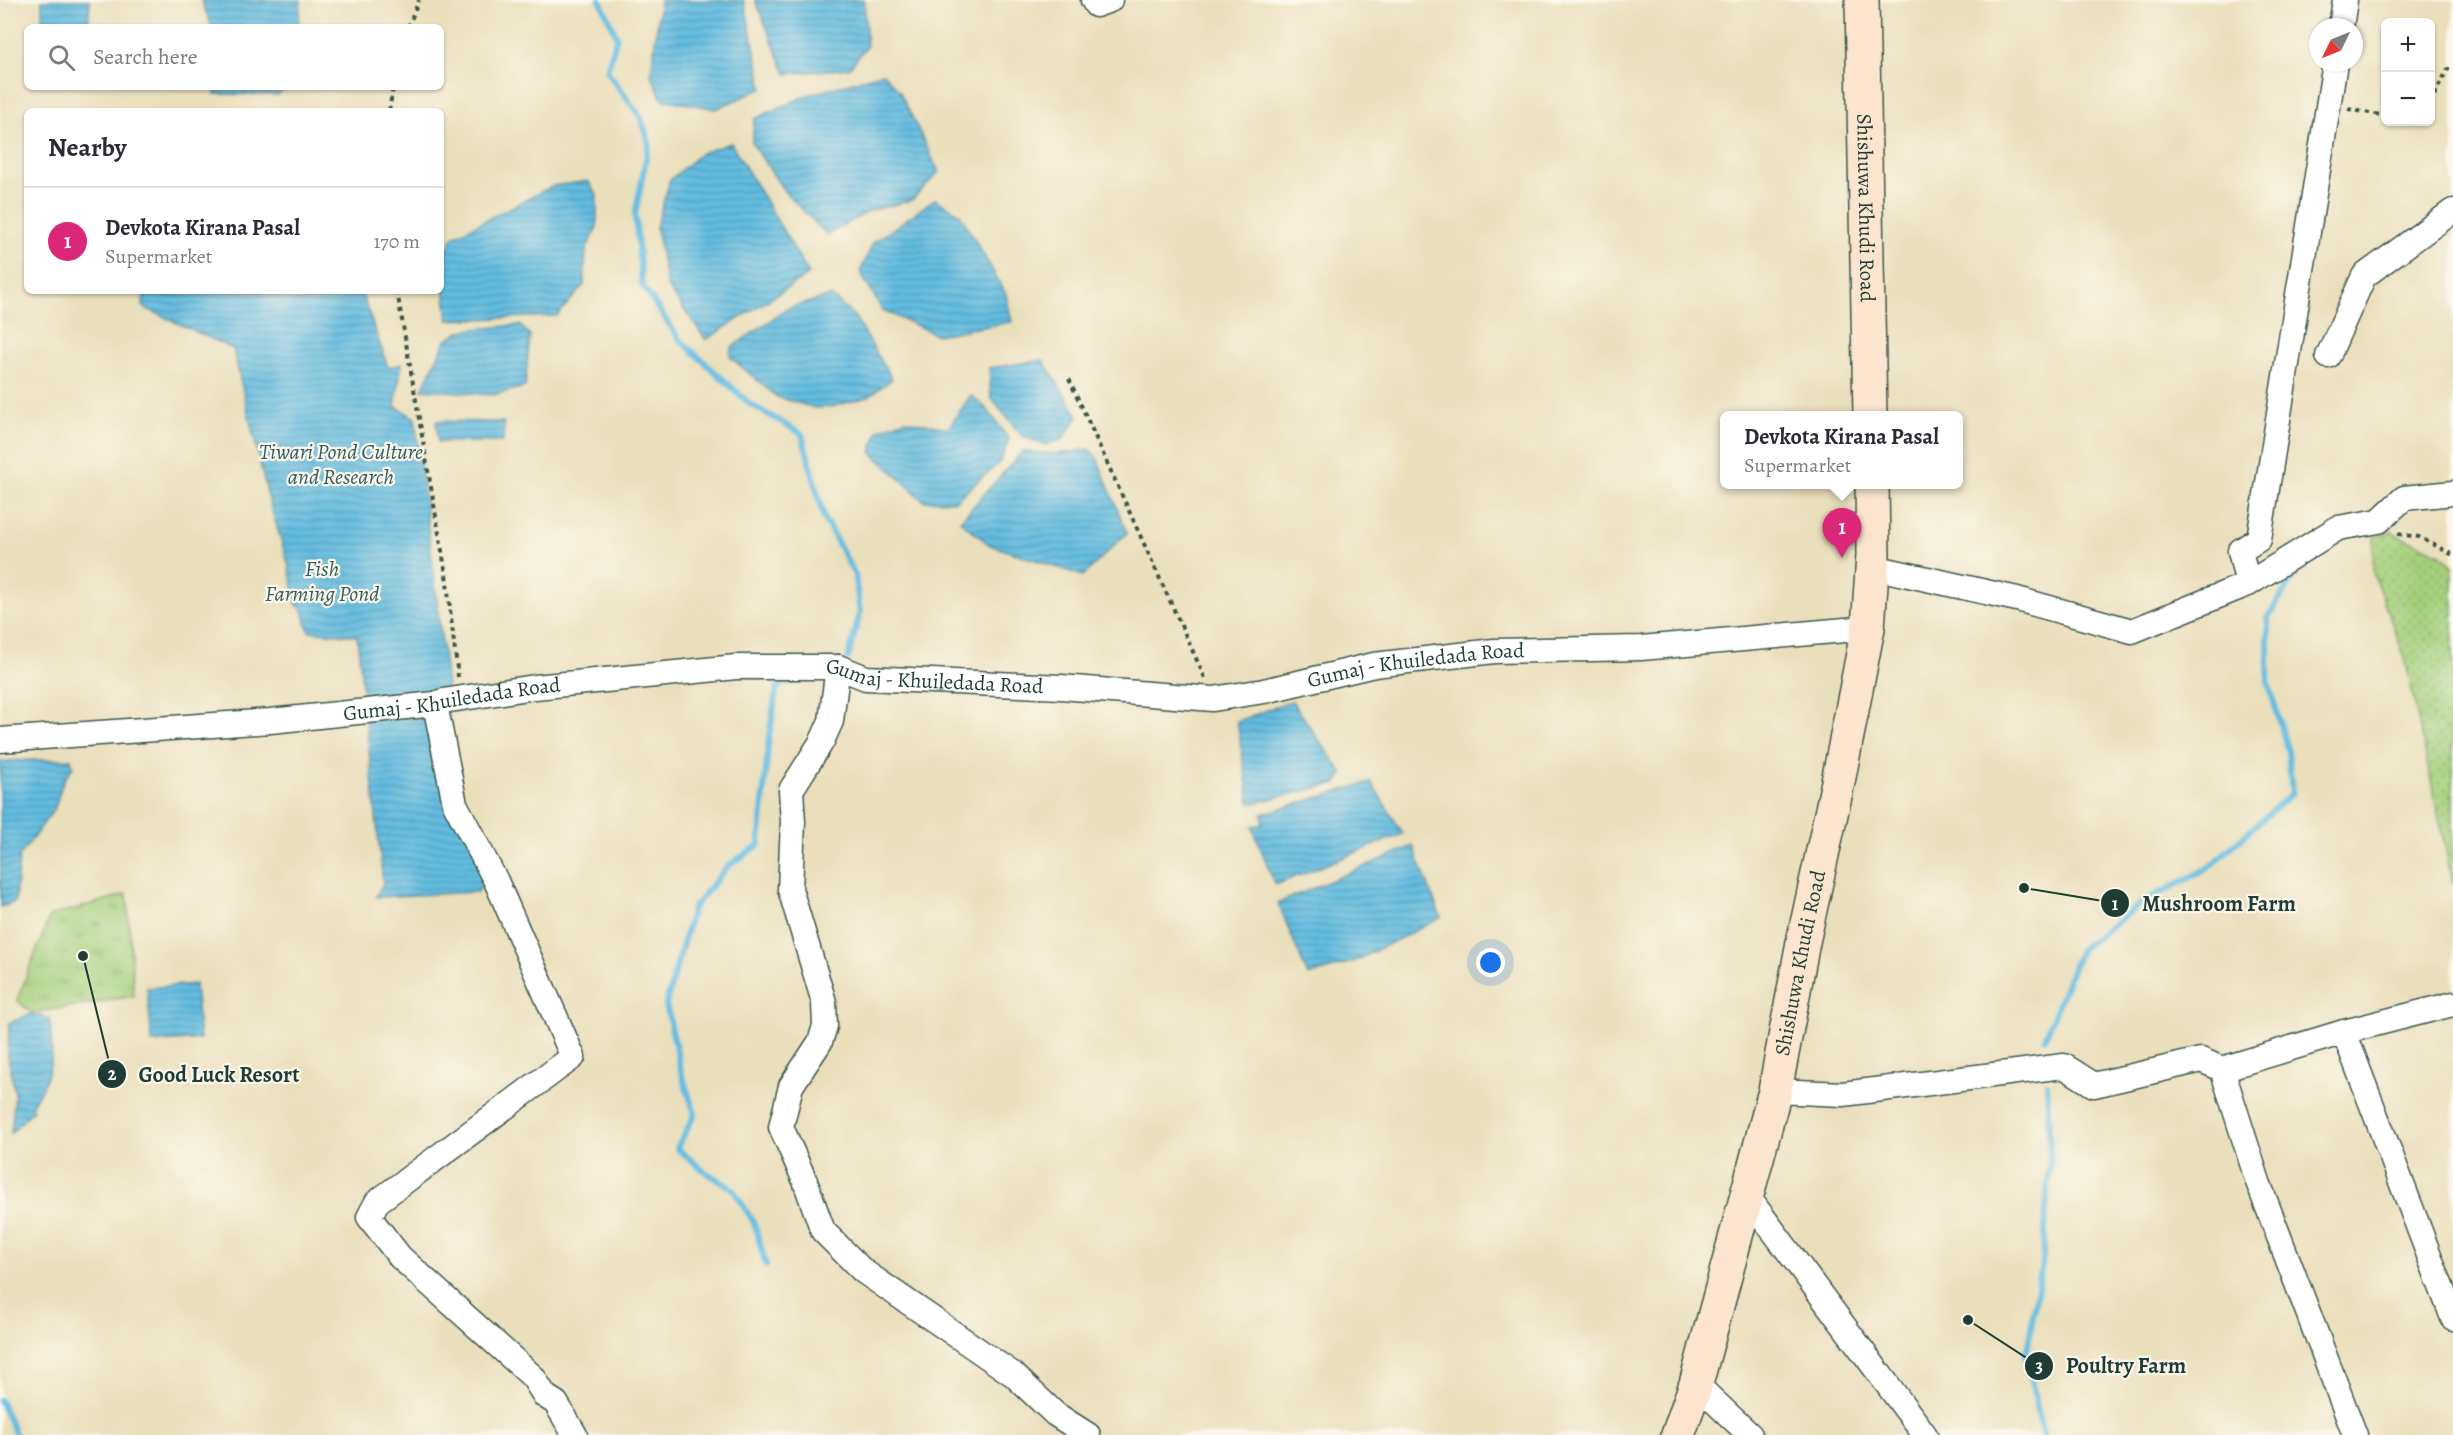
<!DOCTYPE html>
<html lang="en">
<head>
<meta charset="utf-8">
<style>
  body { margin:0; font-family:Alegreya,serif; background:#f2f2f3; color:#2b2b33 }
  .controls { position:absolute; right:18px; top:18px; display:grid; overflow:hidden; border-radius:9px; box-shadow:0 2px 4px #0004 }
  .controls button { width:54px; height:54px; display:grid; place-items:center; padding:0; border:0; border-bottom:2px solid #e1e1e2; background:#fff; color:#2b2b33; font:30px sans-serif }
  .compass { position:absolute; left:2309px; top:18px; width:54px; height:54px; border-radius:50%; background:#fff; box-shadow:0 2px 4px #0004; rotate:227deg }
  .you { position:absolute; left:1491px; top:963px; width:21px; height:21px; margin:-15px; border:4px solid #fff; border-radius:50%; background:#1a73e8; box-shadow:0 0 0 9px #1a73e833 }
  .badge { display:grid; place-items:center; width:39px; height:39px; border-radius:50%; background:#db2777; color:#fff; font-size:20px; font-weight:700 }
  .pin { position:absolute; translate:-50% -50px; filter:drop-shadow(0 2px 3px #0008) }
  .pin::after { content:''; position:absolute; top:32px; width:21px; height:18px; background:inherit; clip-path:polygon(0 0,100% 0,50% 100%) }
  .popup { position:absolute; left:1720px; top:411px; width:243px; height:78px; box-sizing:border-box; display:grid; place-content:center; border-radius:9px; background:#fff; filter:drop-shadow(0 2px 4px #0005); font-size:20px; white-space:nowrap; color:#7c7c81 }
  .popup b { font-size:22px; color:#2b2b33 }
  .popup::after { content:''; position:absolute; left:50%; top:100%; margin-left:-12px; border:12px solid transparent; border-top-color:#fff }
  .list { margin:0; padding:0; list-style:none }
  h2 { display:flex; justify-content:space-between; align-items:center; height:78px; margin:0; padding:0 24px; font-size:26px }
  h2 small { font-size:20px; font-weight:400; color:#7c7c81 }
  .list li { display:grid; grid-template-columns:39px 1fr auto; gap:18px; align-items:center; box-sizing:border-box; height:108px; padding:0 24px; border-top:2px solid #e1e1e2 }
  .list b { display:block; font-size:22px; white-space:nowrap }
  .list p { margin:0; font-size:20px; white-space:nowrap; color:#7c7c81 }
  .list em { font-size:20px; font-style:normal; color:#7c7c81 }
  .icon { flex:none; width:33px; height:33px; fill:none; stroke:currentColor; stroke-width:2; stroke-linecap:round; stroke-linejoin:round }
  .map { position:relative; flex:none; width:2453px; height:1435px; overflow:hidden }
  .search { position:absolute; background:#fff; box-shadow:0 2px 4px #0004; left:24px; top:24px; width:420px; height:66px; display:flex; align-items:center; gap:15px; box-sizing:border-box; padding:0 21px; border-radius:9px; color:#7c7c81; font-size:22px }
  .panel { position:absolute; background:#fff; box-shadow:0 2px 4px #0004; left:24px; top:108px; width:420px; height:186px; border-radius:9px }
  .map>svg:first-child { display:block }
</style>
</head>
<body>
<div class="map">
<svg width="2453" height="1435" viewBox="0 0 2453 1435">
  <defs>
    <pattern id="grass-dots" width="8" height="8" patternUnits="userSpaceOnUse" patternTransform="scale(1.5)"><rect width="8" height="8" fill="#a4cf7b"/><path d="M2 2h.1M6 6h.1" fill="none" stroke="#85a966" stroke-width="1.8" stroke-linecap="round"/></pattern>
    <pattern id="park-tufts" width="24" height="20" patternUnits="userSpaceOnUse" patternTransform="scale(1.5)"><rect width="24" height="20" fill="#a4cf7b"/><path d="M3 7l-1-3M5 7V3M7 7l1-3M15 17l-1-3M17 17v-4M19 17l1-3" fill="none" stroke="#85a966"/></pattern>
    <pattern id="water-rules" width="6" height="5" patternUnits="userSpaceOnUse" patternTransform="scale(1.5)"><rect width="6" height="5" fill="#63bce0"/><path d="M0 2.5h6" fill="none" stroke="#519ab6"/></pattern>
  </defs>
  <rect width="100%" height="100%" fill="#fbf7ec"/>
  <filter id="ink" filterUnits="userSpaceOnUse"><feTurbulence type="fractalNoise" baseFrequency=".0167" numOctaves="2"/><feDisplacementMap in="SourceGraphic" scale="12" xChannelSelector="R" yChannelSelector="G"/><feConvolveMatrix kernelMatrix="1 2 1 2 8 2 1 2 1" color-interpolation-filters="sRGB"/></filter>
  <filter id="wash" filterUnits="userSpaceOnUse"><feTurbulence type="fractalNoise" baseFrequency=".008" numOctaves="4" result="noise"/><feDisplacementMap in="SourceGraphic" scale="24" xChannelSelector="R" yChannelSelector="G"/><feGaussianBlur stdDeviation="1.35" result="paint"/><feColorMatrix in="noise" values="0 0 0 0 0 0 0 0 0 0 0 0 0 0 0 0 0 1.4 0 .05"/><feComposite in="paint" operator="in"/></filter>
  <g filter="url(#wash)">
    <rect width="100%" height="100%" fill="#eadfbb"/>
    <polygon fill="url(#grass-dots)" stroke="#628658" stroke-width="1.5" points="2391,532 2441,554 2453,566 2453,884 2405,658 2373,573 2374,537"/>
    <polygon fill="url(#park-tufts)" stroke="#628658" stroke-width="1.5" points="127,894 134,996 32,1013 17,1000 50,916"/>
    <g fill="url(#water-rules)" stroke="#417c8a" stroke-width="1.5">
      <polygon points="42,0 90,0 88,27 42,27"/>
      <polygon points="201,0 301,0 298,27 212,27"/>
      <polygon points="660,0 744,0 763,88 716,109 662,99 651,75"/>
      <polygon points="755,0 864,0 867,46 849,68 786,74"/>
      <polygon points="883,73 900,92 939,172 912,200 869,211 827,235 784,191 752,143 754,119 805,96"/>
      <polygon points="215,87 287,87 278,95 215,94"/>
      <polygon points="731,143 809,274 706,340 667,286 656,227 670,180 701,153"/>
      <polygon points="588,181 597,195 597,227 586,250 584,285 557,316 448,320 441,261 454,236 553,186"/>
      <polygon points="935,199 960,214 1006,294 1012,322 937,335 882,310 860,272 873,243"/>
      <polygon points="144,291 361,291 388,367 402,364 395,406 415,418 447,685 449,779 494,872 477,892 376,897 383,883 357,636 309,631 302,608 297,606 288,563 269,501 233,349 143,307"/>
      <polygon points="831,296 855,317 892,379 868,397 831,407 815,408 777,397 730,357 731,348 788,308"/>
      <polygon points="520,325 530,335 525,387 494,395 422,389 446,340 463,330"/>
      <polygon points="1043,360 1078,416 1063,439 1045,445 1022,436 991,398 989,368"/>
      <polygon points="971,395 987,409 1009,439 1000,462 955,501 924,501 871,452 878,430 905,420 948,428"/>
      <polygon points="436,421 504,422 503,442 438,442"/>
      <polygon points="1089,449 1097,458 1127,533 1083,576 990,545 960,521 1023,451 1055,454"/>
      <polygon points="1292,701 1343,774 1337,783 1250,804 1237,721"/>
      <polygon points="71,759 73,767 63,781 55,808 19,857 15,902 1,907 0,761"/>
      <polygon points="1371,782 1403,834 1275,885 1252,826 1263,824 1262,814"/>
      <polygon points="1413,846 1441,918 1355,961 1308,976 1278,903"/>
      <polygon points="195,984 200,1039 152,1043 147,988"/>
      <path d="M31,1014l18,4c6,34 4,59 -18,87l2,5 -22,23 4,-40 -7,-36 1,-34z"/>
    </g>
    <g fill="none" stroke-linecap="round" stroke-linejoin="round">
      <g stroke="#63bce0" stroke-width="6">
        <polyline points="600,0 617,37 607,71 641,118 649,143 635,215 642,285 679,339 750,404 802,434 824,518 855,575 860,613 848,658"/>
        <polyline points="2045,1038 2080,950 2143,902 2208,868 2292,793 2288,752 2268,681 2268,617 2306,558"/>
        <polyline points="766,1265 754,1223 733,1189 704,1171 677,1148 695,1114 682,1075 666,1004 693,908 728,866 759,845 769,737 777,687 805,677"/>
        <polyline points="0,1400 16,1435"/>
        <polyline points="2043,1435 2026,1356 2043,1258 2050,1154 2047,1084"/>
      </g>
    </g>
  </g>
  <g filter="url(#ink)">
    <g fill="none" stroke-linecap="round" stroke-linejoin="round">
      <g stroke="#3d5548" stroke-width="27">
        <g id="street">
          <polyline points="1093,0 1096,5 1110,0"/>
          <polyline points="2341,27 2345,0"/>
          <polyline points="2328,356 2364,276 2453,211"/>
          <polyline points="1873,567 2017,599 2132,631 2248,584 2338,528 2379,521 2404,498 2453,493"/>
          <polyline points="2248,584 2240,551 2259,539 2335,63"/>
          <polyline points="838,667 831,721 822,741 791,790 793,822 790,889 824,1002 825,1026 820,1042 791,1086 781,1127 805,1181 823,1231 863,1271 1014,1375 1055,1414 1088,1435"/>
          <polyline points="435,704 455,804 496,881 573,1057 377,1202 369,1217 400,1257 533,1377 545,1396 556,1403 575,1435"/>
          <path id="s1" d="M0,740l270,-19 165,-17 8,-3 92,-14 201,-20h102l28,11 195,9 152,12 51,-8 110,-26 120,-14 147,-3 227,-20"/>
          <polyline points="2453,1004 2344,1032 2453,1318"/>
          <polyline points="2222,1069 2344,1032"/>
          <polyline points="1775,1091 1843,1094 2064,1066 2094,1085 2201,1060 2222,1069 2258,1182 2355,1435"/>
          <polyline points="1745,1193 1925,1435"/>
          <polyline points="1696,1384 1750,1435"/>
        </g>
      </g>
      <g stroke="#3d5548" stroke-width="36">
        <g id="secondary">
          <path id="s2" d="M1862,0l8,416"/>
          <path id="s3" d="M1678,1435l18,-51 79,-293 28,-149 35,-160 30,-154 5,-73 -1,-71"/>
        </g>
      </g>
      <g stroke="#3d5548" stroke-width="4" stroke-dasharray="4.5 4.5" stroke-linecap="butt">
        <polyline points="408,27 419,0"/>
        <polyline points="2430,103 2448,69 2453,70"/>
        <polyline points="2348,109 2386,116"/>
        <polyline points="389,111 393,87"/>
        <polyline points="2412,122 2421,122"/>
        <polyline points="397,291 446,574 458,677"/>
        <polyline points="1069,379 1205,678"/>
        <polyline points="2398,534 2419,537 2453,555"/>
      </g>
      <use href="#street" stroke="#fff" stroke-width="24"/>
      <use href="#secondary" stroke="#fbe5cf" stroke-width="33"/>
    </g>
  </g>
  <g text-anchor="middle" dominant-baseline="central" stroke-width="4.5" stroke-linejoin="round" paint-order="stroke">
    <g font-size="21" fill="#1f3d34" stroke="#fbf7ec">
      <text stroke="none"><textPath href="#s2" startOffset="208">Shishuwa Khudi Road</textPath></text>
      <text stroke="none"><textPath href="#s1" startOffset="1426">Gumaj - Khuiledada Road</textPath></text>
      <text stroke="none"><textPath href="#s1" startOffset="940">Gumaj - Khuiledada Road</textPath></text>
      <text stroke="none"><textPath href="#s1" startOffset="454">Gumaj - Khuiledada Road</textPath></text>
      <text stroke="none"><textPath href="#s3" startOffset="488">Shishuwa Khudi Road</textPath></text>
    </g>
    <g font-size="22" font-style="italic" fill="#305d5f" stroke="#fbf7ec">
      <text x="341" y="452">Tiwari Pond Culture<tspan x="341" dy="25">and Research</tspan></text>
      <text x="322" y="569">Fish<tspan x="322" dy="25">Farming Pond</tspan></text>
    </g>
  </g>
  <path fill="none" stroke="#1f3d34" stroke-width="2" d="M2024 888L2115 903M83 956L112 1074M1968 1320L2039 1366"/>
  <g fill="#1f3d34" stroke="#fbf7ec" stroke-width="2">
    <circle cx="2024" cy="888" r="6"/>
    <circle cx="83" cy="956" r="6"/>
    <circle cx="1968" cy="1320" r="6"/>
    <circle cx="2115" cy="903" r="15"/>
    <circle cx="112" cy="1074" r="15"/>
    <circle cx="2039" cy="1366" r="15"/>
  </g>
  <g font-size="18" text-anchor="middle" font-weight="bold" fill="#fff">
    <text x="2115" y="910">1</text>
    <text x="112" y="1080">2</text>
    <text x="2039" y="1372">3</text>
  </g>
  <g font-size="22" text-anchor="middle" font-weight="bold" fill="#1f3d34" stroke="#fbf7ec" stroke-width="4.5" stroke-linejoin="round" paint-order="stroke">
    <text x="2219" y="911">Mushroom Farm</text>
    <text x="219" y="1082">Good Luck Resort</text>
    <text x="2126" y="1373">Poultry Farm</text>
  </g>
</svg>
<div class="controls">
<button>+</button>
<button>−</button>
</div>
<svg class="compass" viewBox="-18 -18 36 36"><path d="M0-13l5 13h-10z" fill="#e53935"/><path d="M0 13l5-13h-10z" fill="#7c7c81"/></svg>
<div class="you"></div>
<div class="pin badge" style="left:1842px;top:558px">1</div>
<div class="popup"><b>Devkota Kirana Pasal</b>Supermarket</div>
<div class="search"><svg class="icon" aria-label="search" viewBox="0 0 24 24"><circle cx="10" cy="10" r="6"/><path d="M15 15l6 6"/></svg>Search here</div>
<section class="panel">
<h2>Nearby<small></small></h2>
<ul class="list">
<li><span class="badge">1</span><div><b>Devkota Kirana Pasal</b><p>Supermarket</p></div><em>170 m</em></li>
</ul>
</section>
</div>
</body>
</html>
